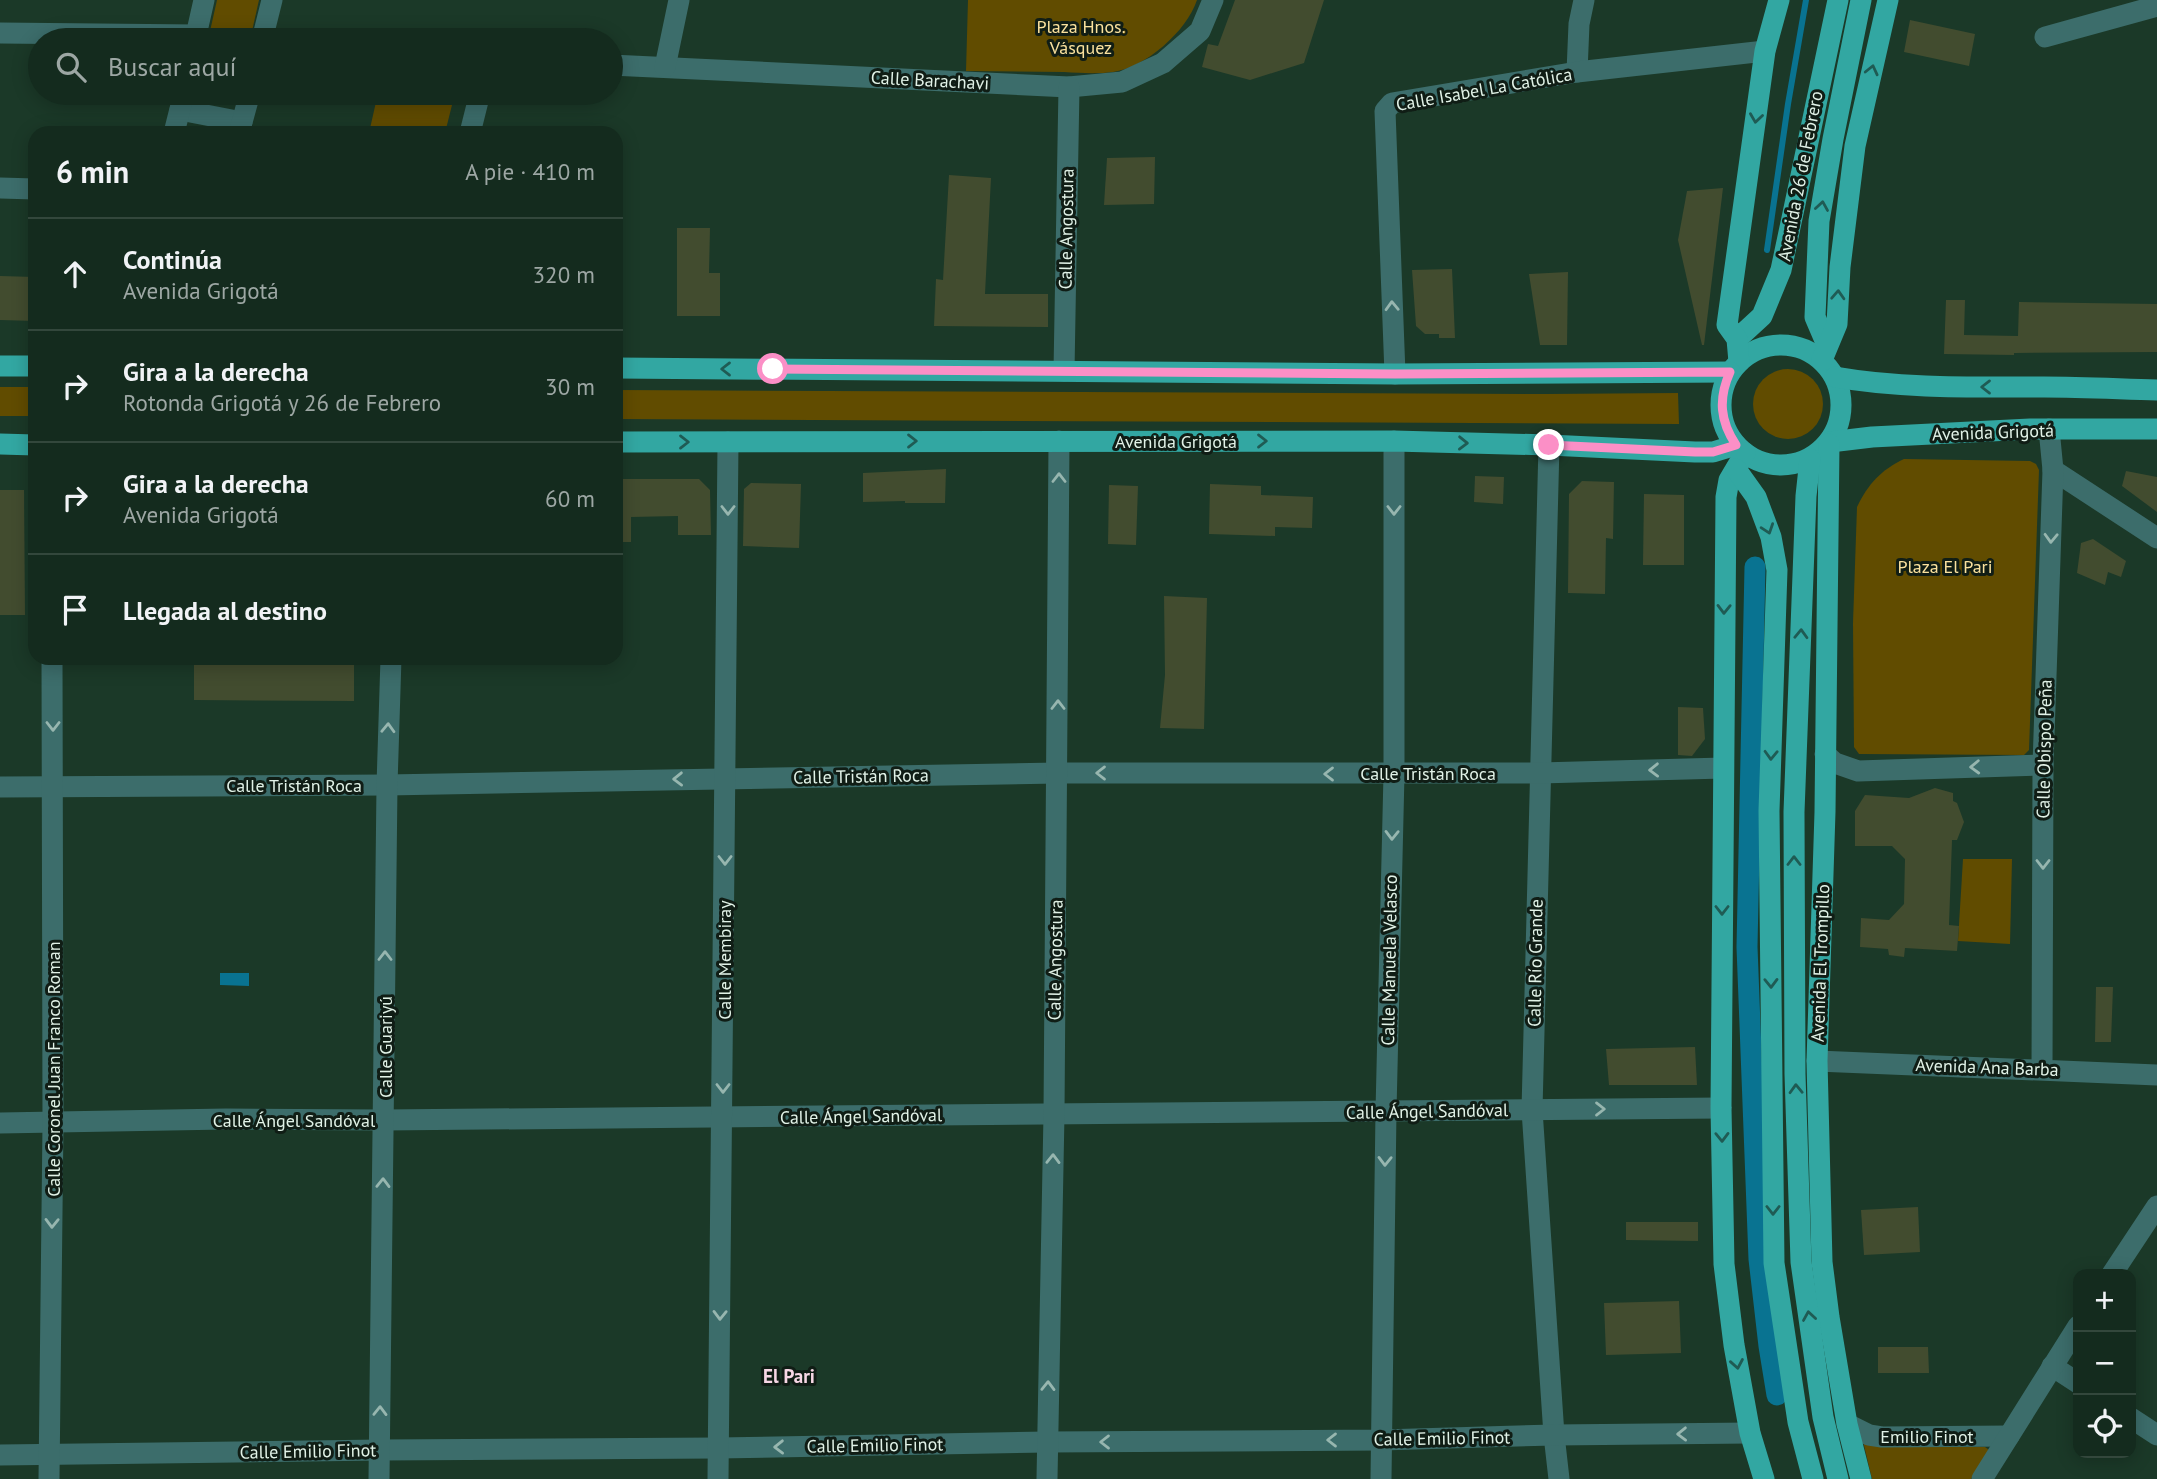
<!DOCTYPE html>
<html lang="es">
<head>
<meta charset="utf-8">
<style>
  body { margin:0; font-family:"PT Sans",sans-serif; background:#21372b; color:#f1f3f6 }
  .controls { position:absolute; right:21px; bottom:21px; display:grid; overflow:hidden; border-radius:14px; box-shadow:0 4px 18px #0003 }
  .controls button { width:63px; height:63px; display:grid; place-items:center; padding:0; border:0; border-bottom:2px solid #33473c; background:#142b1e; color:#f1f3f6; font:35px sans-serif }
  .stop { position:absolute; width:21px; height:21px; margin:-16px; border:5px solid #fb8fc6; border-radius:50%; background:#fff }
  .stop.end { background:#fb8fc6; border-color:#fff; box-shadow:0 2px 7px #0008 }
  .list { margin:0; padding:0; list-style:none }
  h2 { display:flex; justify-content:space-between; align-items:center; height:91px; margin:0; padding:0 28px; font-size:30px }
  h2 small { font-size:23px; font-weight:400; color:#9da7a4 }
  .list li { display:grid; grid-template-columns:46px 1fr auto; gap:21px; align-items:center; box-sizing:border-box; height:112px; padding:0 28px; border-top:2px solid #33473c }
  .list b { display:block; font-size:26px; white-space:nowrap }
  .list p { margin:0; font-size:23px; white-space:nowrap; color:#9da7a4 }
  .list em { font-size:23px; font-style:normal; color:#9da7a4 }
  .icon { flex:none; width:38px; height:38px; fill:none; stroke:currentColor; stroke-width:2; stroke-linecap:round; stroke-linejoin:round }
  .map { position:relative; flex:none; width:2157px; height:1479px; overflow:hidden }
  .search { position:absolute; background:#142b1e; box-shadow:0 4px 18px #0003; left:28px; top:28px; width:595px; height:77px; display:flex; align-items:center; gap:18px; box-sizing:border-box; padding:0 24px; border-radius:38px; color:#9da7a4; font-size:26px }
  .panel { position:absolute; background:#142b1e; box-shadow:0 4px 18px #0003; left:28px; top:126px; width:595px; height:539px; border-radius:21px }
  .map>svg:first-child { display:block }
</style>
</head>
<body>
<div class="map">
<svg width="2157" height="1479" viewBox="0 0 2157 1479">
  <rect width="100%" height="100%" fill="#1b3928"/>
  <g fill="#614c00">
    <polygon points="217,0 259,0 250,40 208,40"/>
    <path d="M968,0h229c-10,31 -52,68 -84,72 -15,2 -33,1 -49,0 -33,0 -65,-1 -98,-1z"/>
    <polygon points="204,93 235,93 231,98 217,102"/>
    <polygon points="378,93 455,93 445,133 369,133"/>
    <circle cx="1788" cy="404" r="35"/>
    <rect x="0" y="387" width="35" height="29"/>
    <polygon points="616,390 1546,394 1678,393 1679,424 616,419"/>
    <path d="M1904,459l126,2 6,3 3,6 -10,280 -5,5 -165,-1 -5,-7 -1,-124 4,-116c11,-23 24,-37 47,-48z"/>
    <polygon points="1963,859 2012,859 2010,944 1958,941"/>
    <polygon points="1863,1441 1892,1446 1985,1447 1989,1450 1971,1479 1872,1479"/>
  </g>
  <polygon fill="#097391" points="220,973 249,973 249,986 220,985"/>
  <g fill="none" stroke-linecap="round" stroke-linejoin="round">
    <polyline stroke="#097391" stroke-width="6" points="1767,250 1788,104 1806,0"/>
    <polyline stroke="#097391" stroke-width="21" points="1755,567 1747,947 1759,1259 1769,1346 1777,1395"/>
  </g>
  <g fill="#424c2f">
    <polygon points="1235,0 1324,0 1304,63 1250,80 1202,67 1208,44 1218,46"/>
    <polygon points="1910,20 1975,34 1969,66 1904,52"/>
    <polygon points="1155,157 1154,204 1104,205 1107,158"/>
    <polygon points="949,175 991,178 985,294 1048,294 1048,327 934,326 936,279 943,280"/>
    <polygon points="1723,188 1704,345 1702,345 1678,240 1687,191"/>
    <polygon points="677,228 710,228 709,273 720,273 720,316 677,316"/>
    <polygon points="1452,269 1455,338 1439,338 1439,334 1425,334 1416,326 1412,270"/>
    <polygon points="1568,272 1567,345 1540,345 1529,274"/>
    <polygon points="0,276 35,277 35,321 0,320"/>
    <polygon points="1946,300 1965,300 1964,335 2018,336 2019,302 2157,304 2157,352 2014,353 2014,355 1944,354"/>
    <polygon points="946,469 945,503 905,503 905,501 863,502 863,473"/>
    <polygon points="2126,471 2157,477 2157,512 2122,486"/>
    <polygon points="1475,476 1504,477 1503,504 1474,502"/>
    <polygon points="616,479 699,479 710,490 711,535 678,535 678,516 631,517 631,542 616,542"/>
    <polygon points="1582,481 1614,482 1613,539 1606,538 1605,594 1568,593 1569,494"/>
    <polygon points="751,483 801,484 799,548 743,546 744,489"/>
    <polygon points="1210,484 1261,486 1261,495 1313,497 1312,528 1275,527 1275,536 1209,534"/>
    <polygon points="1109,485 1138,486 1136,545 1108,544"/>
    <polygon points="0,490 24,490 25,615 0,615"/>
    <polygon points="1644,494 1684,495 1684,565 1643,565"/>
    <polygon points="2093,539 2126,561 2121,577 2108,572 2105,585 2077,573 2081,543"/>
    <polygon points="1164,596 1207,598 1204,729 1160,728 1165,675"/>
    <polygon points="194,658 354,658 354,701 194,700"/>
    <polygon points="1678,707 1703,708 1705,739 1692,756 1678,755"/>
    <polygon points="1935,788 1953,793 1953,801 1957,803 1964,822 1957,840 1952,840 1949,925 1959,926 1957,951 1905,948 1904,957 1889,955 1888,949 1860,947 1861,918 1889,920 1904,904 1905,859 1892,846 1855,846 1855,811 1865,795 1909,798"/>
    <polygon points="2096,987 2113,987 2111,1042 2095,1042"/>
    <polygon points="1695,1047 1697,1085 1609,1085 1606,1049"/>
    <polygon points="1918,1207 1920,1252 1864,1255 1861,1210"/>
    <polygon points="1626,1222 1698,1222 1698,1241 1626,1240"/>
    <polygon points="1679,1301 1681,1353 1606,1355 1604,1303"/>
    <polygon points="1878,1347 1928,1347 1929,1373 1878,1373"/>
  </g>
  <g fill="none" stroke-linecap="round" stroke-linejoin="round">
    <g stroke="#3c6d6b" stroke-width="21">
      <polyline points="0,33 197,35"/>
      <polyline points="2045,37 2157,6"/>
      <polyline points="195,40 204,0"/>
      <polyline points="262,40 272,0"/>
      <polyline points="611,65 1069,87 1122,82 1163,63 1200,31 1213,0"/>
      <polyline points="665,67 679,0"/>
      <polyline points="1577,72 1579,24 1584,0"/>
      <polyline points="180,110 242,122"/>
      <polyline points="174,133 184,93"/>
      <polyline points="239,133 250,93"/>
      <polyline points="470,133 480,93"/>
      <polyline points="0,188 35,189"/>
      <polyline points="1064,371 1069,87"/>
      <polyline points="1395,374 1385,111 1392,103 1577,72 1765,51"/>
      <polyline points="1549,445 1532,1110 1554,1435 1559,1479"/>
      <polyline points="2053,470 2157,538"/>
      <polyline points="1825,754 1835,763 1858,771 2043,765"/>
      <polyline points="0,787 387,785 1058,773 1540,773 1723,768"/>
      <polyline points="1817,1061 2157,1075"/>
      <polyline points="2042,1069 2043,765 2053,470 2049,429"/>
      <polyline points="0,1123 226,1119 384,1120 1721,1108"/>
      <polyline points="2112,1274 2157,1206"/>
      <polyline points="2052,1366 2078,1383"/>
      <polyline points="2131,1418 2157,1435"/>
      <polyline points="1847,1424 1869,1435 1882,1437 2009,1436"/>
      <polyline points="0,1455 380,1450 718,1448 1047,1442 1381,1440 1554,1435 1750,1433"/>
      <polyline points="49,1479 53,1123 52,658"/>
      <polyline points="379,1479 387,785 391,658"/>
      <polyline points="718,1479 728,442"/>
      <polyline points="1047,1479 1054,1114 1059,441"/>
      <polyline points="1381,1479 1386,1111 1394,774 1394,441"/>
      <polyline points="1982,1479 2078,1326"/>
    </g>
    <g stroke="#32a7a2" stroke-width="21">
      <polyline points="1737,339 1762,316 1781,270 1838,0"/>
      <circle cx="1781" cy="405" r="60"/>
      <polyline points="1827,345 1815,317 1819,221 1833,139 1861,0"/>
      <polyline points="1822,360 1837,324 1840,267 1855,146 1888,0"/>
      <polyline points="1739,362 1737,339 1727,325 1765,51 1779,0"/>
      <polyline points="0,366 35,366"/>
      <polyline points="616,368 1395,374 1730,372"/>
      <path d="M1835,377c69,12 138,10 209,10 38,0 75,2 113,3"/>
      <polyline points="616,442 1394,441 1549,445 1695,452 1713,452 1736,445"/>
      <polyline points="1830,442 1872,437 2030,429 2157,429"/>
      <polyline points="0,444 35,445"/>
      <polyline points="1829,444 1825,812 1817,1061 1822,1262 1829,1317 1847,1424 1861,1479"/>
      <polyline points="1745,453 1729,480 1726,497 1721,1108 1724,1264 1734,1345 1750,1433 1764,1479"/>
      <polyline points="1810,459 1806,496 1794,812 1795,1074 1801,1262 1823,1417 1838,1479"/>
      <polyline points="1736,469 1756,497 1771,537 1777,570 1769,811 1774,1263 1798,1422 1813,1479"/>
    </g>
  </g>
  <defs><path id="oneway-chevron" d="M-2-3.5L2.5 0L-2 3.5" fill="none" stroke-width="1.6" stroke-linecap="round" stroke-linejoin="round" transform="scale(1.75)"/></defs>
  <g stroke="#1f5b54">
    <use href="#oneway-chevron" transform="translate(1872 70) rotate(-77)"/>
    <use href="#oneway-chevron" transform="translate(1756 118) rotate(98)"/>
    <use href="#oneway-chevron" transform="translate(1822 206) rotate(-81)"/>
    <use href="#oneway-chevron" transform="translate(1838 295) rotate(-87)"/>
    <use href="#oneway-chevron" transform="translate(726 369) rotate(-180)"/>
    <use href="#oneway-chevron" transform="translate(1986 387) rotate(180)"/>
    <use href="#oneway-chevron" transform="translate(912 441)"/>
    <use href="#oneway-chevron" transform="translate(1262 441)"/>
    <use href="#oneway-chevron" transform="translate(684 442)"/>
    <use href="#oneway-chevron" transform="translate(1463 443) rotate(1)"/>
    <use href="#oneway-chevron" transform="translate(1768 529) rotate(71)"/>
    <use href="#oneway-chevron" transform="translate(1724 609) rotate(91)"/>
    <use href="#oneway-chevron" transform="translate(1801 634) rotate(-88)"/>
    <use href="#oneway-chevron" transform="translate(1771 755) rotate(92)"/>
    <use href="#oneway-chevron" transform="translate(1794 861) rotate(-90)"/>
    <use href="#oneway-chevron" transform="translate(1722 910) rotate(90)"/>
    <use href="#oneway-chevron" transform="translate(1771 983) rotate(89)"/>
    <use href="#oneway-chevron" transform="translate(1796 1089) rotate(-92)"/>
    <use href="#oneway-chevron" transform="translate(1722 1137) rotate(89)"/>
    <use href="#oneway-chevron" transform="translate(1773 1210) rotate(90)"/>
    <use href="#oneway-chevron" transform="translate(1809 1316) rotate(-99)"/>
    <use href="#oneway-chevron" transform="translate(1737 1364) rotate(80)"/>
  </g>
  <g stroke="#97b6af">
    <use href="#oneway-chevron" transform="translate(1392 306) rotate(-92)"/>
    <use href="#oneway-chevron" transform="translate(1059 478) rotate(-90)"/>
    <use href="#oneway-chevron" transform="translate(728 510) rotate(90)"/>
    <use href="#oneway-chevron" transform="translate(1394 510) rotate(90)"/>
    <use href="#oneway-chevron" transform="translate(2051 538) rotate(92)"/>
    <use href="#oneway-chevron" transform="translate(1058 705) rotate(-90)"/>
    <use href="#oneway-chevron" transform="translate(53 726) rotate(90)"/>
    <use href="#oneway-chevron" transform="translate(388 728) rotate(-88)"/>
    <use href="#oneway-chevron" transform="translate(1975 767) rotate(178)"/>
    <use href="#oneway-chevron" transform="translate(1654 770) rotate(179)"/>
    <use href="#oneway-chevron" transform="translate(1101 773) rotate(-180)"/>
    <use href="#oneway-chevron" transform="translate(1329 774) rotate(-180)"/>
    <use href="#oneway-chevron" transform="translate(678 779) rotate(179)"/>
    <use href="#oneway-chevron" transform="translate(1392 835) rotate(91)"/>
    <use href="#oneway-chevron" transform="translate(725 860) rotate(90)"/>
    <use href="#oneway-chevron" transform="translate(2043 864) rotate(90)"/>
    <use href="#oneway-chevron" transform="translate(385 956) rotate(-90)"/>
    <use href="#oneway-chevron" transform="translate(723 1088) rotate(90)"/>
    <use href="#oneway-chevron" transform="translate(1600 1109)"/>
    <use href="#oneway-chevron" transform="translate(1053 1159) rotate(-89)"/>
    <use href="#oneway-chevron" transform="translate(1385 1161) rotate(91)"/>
    <use href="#oneway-chevron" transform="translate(383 1183) rotate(-89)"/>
    <use href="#oneway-chevron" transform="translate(52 1223) rotate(91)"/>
    <use href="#oneway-chevron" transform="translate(720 1315) rotate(91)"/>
    <use href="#oneway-chevron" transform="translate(1048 1386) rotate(-89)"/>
    <use href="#oneway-chevron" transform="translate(380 1411) rotate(-89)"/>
    <use href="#oneway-chevron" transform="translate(1682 1434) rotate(179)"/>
    <use href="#oneway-chevron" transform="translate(1332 1440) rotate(180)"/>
    <use href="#oneway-chevron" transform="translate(1105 1442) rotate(180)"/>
    <use href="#oneway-chevron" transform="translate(779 1447) rotate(179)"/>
  </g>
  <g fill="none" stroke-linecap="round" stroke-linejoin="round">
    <path stroke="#fb8fc6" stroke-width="9" d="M773,369l622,5 335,-2c-12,27 -10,49 6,73l-23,7h-18l-146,-7"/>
  </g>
  <g text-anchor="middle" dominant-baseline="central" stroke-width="6" stroke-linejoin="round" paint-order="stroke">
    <g font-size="18" fill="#fbe29e" stroke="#101d15">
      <text x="1081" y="26">Plaza Hnos.<tspan x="1081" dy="21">Vásquez</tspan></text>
      <text x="1945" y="566">Plaza El Pari</text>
    </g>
    <g font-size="18" fill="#e1f2e7" stroke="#101d15">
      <text transform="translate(930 80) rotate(3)">Calle Barachavi</text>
      <text transform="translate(1484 89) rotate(-10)">Calle Isabel La Católica</text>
      <text transform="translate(1800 176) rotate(-79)">Avenida 26 de Febrero</text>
      <text transform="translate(1066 229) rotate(-89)">Calle Angostura</text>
      <text transform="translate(1993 432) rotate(-2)">Avenida Grigotá</text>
      <text x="1176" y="441">Avenida Grigotá</text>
      <text transform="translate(2044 749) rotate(-89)">Calle Obispo Peña</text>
      <text x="1428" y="773">Calle Tristán Roca</text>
      <text transform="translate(861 776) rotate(-1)">Calle Tristán Roca</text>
      <text x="294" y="785">Calle Tristán Roca</text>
      <text transform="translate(724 960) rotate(-90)">Calle Membiray</text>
      <text transform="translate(1055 960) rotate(-89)">Calle Angostura</text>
      <text transform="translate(1389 960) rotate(-89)">Calle Manuela Velasco</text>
      <text transform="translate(1535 963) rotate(-89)">Calle Río Grande</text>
      <text transform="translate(1820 963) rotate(-88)">Avenida El Trompillo</text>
      <text transform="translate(385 1047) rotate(-90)">Calle Guariyú</text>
      <text transform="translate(1987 1067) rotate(2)">Avenida Ana Barba</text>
      <text transform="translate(53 1069) rotate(-90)">Calle Coronel Juan Franco Roman</text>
      <text transform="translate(1427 1111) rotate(-1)">Calle Ángel Sandóval</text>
      <text transform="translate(861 1116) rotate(-1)">Calle Ángel Sandóval</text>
      <text x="294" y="1120">Calle Ángel Sandóval</text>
      <text x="1927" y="1436">Emilio Finot</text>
      <text transform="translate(1442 1438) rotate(-1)">Calle Emilio Finot</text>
      <text transform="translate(875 1445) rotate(-1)">Calle Emilio Finot</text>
      <text transform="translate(308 1451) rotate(-1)">Calle Emilio Finot</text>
    </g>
    <g font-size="19" font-weight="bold" fill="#f7d7e5" stroke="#101d15">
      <text x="789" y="1376">El Pari</text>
    </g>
  </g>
</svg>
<div class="controls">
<button>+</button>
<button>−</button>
<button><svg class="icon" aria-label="locate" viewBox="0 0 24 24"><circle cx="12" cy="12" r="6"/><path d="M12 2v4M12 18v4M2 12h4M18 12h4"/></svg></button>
</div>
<div class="stop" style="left:773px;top:369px"></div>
<div class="stop end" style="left:1549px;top:445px"></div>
<div class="search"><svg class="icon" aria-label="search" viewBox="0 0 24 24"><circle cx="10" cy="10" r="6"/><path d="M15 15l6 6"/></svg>Buscar aquí</div>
<section class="panel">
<h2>6 min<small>A pie · 410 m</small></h2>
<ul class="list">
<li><svg class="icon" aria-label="ahead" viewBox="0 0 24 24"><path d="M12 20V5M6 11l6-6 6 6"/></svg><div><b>Continúa</b><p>Avenida Grigotá</p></div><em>320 m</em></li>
<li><svg class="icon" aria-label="right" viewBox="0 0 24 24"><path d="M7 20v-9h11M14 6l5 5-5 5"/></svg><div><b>Gira a la derecha</b><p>Rotonda Grigotá y 26 de Febrero</p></div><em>30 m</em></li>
<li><svg class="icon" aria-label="right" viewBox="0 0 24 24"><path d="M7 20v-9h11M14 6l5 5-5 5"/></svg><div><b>Gira a la derecha</b><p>Avenida Grigotá</p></div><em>60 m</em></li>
<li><svg class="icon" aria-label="arrive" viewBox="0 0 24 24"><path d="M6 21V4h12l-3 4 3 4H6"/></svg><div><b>Llegada al destino</b></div></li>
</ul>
</section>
</div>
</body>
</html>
